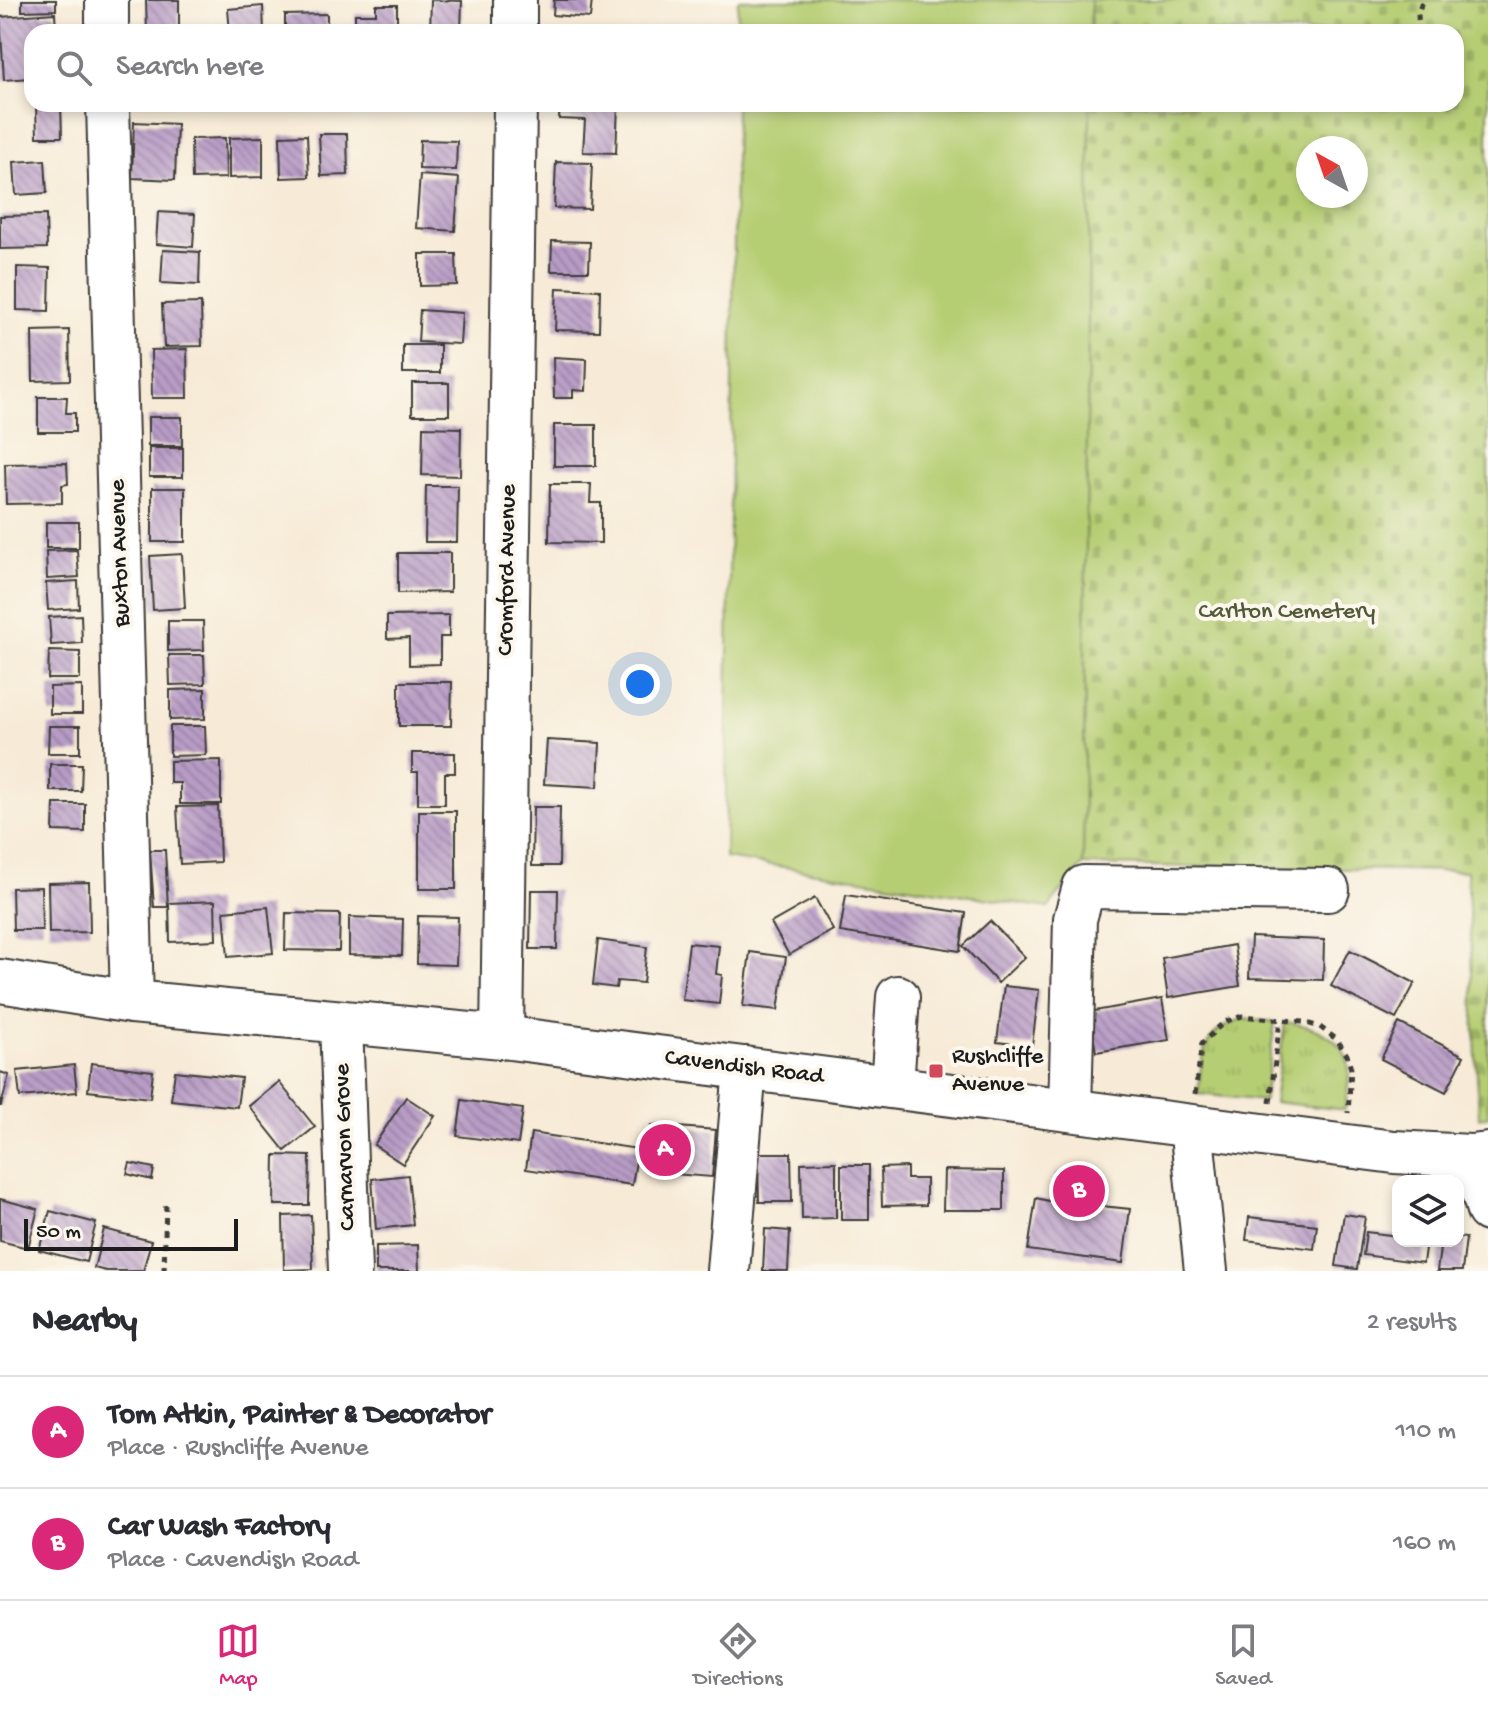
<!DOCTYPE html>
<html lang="en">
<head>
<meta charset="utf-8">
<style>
  body { margin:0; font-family:"Gochi Hand",sans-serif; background:#f7f7f7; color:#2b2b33 }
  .controls { position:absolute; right:24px; bottom:24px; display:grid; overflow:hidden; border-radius:16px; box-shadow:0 4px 12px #0003 }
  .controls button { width:72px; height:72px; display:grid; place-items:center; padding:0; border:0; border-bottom:2px solid #e1e1e2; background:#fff; color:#2b2b33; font:40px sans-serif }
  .compass { position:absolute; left:1296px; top:136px; width:72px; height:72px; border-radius:50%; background:#fff; box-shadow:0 4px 12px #0003; rotate:320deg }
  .scale { position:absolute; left:24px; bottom:20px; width:214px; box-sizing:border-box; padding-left:8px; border:4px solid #1c1c1c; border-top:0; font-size:22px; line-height:28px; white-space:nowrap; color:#1c1c1c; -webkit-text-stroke:6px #fbf7ec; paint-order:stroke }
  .you { position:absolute; left:640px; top:684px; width:28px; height:28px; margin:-20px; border:6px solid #fff; border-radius:50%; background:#1a73e8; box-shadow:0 0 0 12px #1a73e833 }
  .badge { display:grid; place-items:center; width:52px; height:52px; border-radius:50%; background:#db2777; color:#fff; font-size:26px; font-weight:700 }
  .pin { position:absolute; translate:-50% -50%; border:4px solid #fff; box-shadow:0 2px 8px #0006 }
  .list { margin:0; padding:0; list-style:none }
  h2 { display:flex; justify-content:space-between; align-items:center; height:104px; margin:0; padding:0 32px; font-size:34px }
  h2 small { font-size:26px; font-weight:400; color:#7c7c81 }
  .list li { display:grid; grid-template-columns:52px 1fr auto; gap:24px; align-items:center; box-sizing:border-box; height:112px; padding:0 32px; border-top:2px solid #e1e1e2 }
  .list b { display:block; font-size:30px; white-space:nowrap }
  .list p { margin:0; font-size:26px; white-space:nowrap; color:#7c7c81 }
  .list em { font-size:26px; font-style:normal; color:#7c7c81 }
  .icon { flex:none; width:44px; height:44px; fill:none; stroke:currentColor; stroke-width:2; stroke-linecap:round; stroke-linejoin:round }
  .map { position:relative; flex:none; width:1488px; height:1271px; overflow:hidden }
  .search { position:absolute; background:#fff; box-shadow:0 4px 12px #0003; left:24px; right:24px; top:24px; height:88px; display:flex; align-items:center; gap:20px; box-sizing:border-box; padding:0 28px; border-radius:24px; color:#7c7c81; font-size:30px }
  .sheet { height:328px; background:#fff }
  nav { display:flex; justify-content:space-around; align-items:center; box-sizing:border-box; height:112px; border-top:2px solid #e1e1e2; background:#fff; font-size:22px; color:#7c7c81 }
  nav a { display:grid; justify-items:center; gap:4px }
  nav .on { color:#db2777 }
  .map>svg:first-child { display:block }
</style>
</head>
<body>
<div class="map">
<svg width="1488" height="1271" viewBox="0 0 1488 1271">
  <defs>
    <pattern id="grass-tufts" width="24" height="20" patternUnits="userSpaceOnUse" patternTransform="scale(2)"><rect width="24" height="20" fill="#b6ce73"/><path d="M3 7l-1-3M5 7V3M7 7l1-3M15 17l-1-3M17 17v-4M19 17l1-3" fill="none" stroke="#9cb063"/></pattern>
    <pattern id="cemetery-stones" width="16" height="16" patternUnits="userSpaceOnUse" patternTransform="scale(2)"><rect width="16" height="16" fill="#b6ce73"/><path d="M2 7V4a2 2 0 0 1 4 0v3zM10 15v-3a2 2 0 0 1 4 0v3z" fill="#9cb063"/></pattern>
    <pattern id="building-back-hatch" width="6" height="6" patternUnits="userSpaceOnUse" patternTransform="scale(2)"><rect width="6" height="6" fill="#b89cc6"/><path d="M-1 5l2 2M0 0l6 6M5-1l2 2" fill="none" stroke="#957ea0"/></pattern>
  </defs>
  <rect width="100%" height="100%" fill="#fbf7ec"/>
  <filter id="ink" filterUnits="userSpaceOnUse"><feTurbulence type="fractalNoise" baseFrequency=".0125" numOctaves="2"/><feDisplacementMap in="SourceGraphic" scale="16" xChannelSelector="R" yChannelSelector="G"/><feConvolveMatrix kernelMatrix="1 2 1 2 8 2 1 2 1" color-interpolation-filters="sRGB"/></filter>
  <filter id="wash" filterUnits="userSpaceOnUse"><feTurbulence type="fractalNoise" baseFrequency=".006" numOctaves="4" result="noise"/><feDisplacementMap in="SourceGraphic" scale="32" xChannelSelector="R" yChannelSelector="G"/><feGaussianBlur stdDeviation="1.8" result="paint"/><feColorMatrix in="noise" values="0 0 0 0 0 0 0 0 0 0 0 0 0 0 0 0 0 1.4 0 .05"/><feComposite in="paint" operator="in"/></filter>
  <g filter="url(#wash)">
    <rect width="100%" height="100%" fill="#f7ebd7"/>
    <g fill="url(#grass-tufts)" stroke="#697548" stroke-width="2">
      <path d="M1242,1019l33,3 -11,79 -66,-7c5,-39 1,-61 44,-75z"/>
      <path d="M1285,1022c27,3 64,16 64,50 0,13 -3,26 -4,38l-71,-8z"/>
    </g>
    <path fill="url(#cemetery-stones)" stroke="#697548" stroke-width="2" fill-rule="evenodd" d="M1091,0h397v1116l-9,2 -12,-247 -384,-6 7,-761h366v-72h-366zM1308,148h48v48h-48z"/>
    <g fill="#b6ce73" stroke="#697548" stroke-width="2">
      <polygon points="738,0 1091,0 1090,32 737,32"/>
      <polygon points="736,104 1090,104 1083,865 1048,908 725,858"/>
    </g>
    <g id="blocks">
      <g fill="url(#building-back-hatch)">
        <polygon points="22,0 56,0 56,10 22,11"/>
        <polygon points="146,0 179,0 179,32 147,32"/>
        <polygon points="431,0 462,1 461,32 430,32"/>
        <polygon points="554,0 592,0 590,18 553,15"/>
        <polygon points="376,5 397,5 397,32 355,32 355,14 376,14"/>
        <polygon points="263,6 264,32 230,32 228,9"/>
        <polygon points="55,13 56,32 32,32 32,46 28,47 30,78 4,80 0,17"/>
        <polygon points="327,14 327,32 285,32 285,15"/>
        <polygon points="36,104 61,104 62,137 37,137"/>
        <polygon points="560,104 618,104 616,153 583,152 585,120 559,119"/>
        <polygon points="134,122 177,124 175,180 132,178"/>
        <polygon points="319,134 347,134 348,175 321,176"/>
        <polygon points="307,135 309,177 281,178 280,136"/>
        <polygon points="263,137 263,177 229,178 229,138"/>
        <polygon points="225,138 226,178 192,179 191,139"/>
        <polygon points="420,140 457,141 456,170 419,169"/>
        <polygon points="45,160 47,193 16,195 14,162"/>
        <polygon points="556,162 592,163 590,209 554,208"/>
        <polygon points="420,175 459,178 455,231 416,228"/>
        <polygon points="158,212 195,214 193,247 156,244"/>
        <polygon points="46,215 47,248 0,249 0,216"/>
        <polygon points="552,241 590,242 589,271 551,271"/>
        <polygon points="163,250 200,252 199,285 161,283"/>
        <polygon points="420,254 456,254 457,285 420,286"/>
        <polygon points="17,267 50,268 49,311 17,310"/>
        <polygon points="557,288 600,290 599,331 555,330"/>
        <polygon points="201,303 202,346 164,347 162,304"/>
        <polygon points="420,310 462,313 460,344 418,342"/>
        <polygon points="69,330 70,380 33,381 32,331"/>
        <rect x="403" y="345" width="37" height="28"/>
        <polygon points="187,349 188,398 152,398 151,350"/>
        <polygon points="553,357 587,359 586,391 573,390 573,398 554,398"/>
        <rect x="412" y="383" width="37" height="32"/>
        <polygon points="38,397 67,397 66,413 75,413 75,432 38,432"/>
        <rect x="148" y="417" width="34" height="29"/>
        <rect x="554" y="425" width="42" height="41"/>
        <polygon points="423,427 461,428 460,476 422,475"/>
        <rect x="149" y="448" width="34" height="29"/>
        <polygon points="67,463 68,484 62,485 62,503 6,504 5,464"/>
        <polygon points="550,484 591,484 590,503 601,503 601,543 549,542"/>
        <polygon points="426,486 458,486 457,542 425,542"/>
        <rect x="152" y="488" width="33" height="54"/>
        <rect x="46" y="522" width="33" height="26"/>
        <polygon points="77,550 79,577 47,579 46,551"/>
        <polygon points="398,553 450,553 450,592 398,593"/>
        <polygon points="182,554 185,608 153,610 150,556"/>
        <polygon points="78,581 79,608 48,610 46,583"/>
        <polygon points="81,615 82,643 51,645 49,617"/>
        <polygon points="449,615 449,637 440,637 440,664 409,665 409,638 387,639 387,616"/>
        <polygon points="168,621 203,621 204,650 168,651"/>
        <polygon points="49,651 80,652 80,679 48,679"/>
        <polygon points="169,655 204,655 205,684 170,685"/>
        <polygon points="399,682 452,682 451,726 399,726"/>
        <polygon points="82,686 82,714 50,714 50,687"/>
        <polygon points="205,689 205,719 170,720 170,690"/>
        <polygon points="49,726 80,726 80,753 48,753"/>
        <polygon points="170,726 205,726 206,755 170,756"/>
        <polygon points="547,740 600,743 598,787 544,784"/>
        <polygon points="412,753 455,753 455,773 445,773 445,804 418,804 418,772 412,772"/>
        <polygon points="221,760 221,804 180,804 180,783 170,783 170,761"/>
        <polygon points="50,764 82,764 81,791 50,791"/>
        <polygon points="54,804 85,804 85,832 53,831"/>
        <polygon points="218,806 220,862 180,864 177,807"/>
        <polygon points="533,807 560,807 559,866 532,866"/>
        <rect x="419" y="811" width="37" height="78"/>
        <polygon points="150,850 165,850 168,907 154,907"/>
        <polygon points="89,882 90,932 49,933 48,883"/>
        <polygon points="41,887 42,930 13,930 12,888"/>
        <polygon points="531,890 558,890 557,949 530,949"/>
        <polygon points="846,895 966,913 960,951 840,932"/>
        <polygon points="815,898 833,930 789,955 771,923"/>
        <polygon points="215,901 216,940 170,942 169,903"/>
        <polygon points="268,907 273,953 228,957 224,911"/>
        <polygon points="286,913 340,914 339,951 285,950"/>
        <polygon points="418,916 458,917 456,965 417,964"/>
        <polygon points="349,917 403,919 402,956 349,955"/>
        <polygon points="990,921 1025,957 998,983 963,946"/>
        <polygon points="1251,937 1324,940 1323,980 1249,978"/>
        <polygon points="598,940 647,947 643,983 617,981 616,988 593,985"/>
        <polygon points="689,943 719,946 716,974 722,975 719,1004 682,1000"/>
        <polygon points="1234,945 1240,986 1168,998 1162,958"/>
        <polygon points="1350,950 1415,983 1396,1019 1331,986"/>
        <polygon points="750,952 786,957 778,1010 743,1006"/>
        <polygon points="1004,986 1039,990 1032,1046 997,1042"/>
        <polygon points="1162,999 1169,1040 1096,1052 1089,1012"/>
        <polygon points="1399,1023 1464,1056 1446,1092 1381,1059"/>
        <polygon points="91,1063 153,1071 150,1098 88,1091"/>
        <polygon points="74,1065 77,1092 20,1097 17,1071"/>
        <polygon points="175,1071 241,1078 237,1107 171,1100"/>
        <polygon points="0,1072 9,1075 1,1106 0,1106"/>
        <polygon points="279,1082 315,1127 285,1151 249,1106"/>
        <polygon points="406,1097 435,1116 403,1164 374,1145"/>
        <polygon points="462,1100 523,1109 518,1144 457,1136"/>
        <polygon points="651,1125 716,1130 712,1177 647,1172"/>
        <polygon points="531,1133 638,1149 632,1185 526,1169"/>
        <polygon points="758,1153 791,1153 792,1202 759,1202"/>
        <polygon points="275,1155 310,1156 309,1205 274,1205"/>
        <polygon points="836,1162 836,1218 802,1219 801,1163"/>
        <polygon points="130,1163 154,1168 152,1180 127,1174"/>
        <rect x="841" y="1165" width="28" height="55"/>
        <polygon points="907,1167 907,1179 926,1179 926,1205 882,1206 881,1168"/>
        <polygon points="944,1170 1004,1171 1004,1210 943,1210"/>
        <polygon points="1056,1173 1105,1180 1102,1206 1130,1209 1123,1263 1028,1250 1036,1198 1053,1202"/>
        <polygon points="408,1175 413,1225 376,1229 372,1179"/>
        <polygon points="0,1199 38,1209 28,1248 0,1241"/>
        <polygon points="50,1211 96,1223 86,1262 39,1250"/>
        <polygon points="1344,1214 1365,1217 1357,1269 1336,1266"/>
        <polygon points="311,1215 313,1269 284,1270 283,1216"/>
        <polygon points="1249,1217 1317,1225 1314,1249 1246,1240"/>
        <polygon points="104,1229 151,1241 143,1271 106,1271 94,1268"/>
        <polygon points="765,1229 790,1231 788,1271 763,1271"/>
        <polygon points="1366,1232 1398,1236 1398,1241 1426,1241 1423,1263 1363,1255"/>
        <polygon points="1458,1237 1466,1238 1462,1271 1437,1271 1441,1241 1458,1241"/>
        <polygon points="418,1245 419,1271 376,1271 376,1246"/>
      </g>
    </g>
  </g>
  <g filter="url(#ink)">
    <use href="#blocks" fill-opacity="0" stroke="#3d3b38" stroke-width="2"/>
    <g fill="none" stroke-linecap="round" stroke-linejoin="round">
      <g stroke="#3d3b38" stroke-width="46">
        <g id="minor">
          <polyline points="107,0 107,32"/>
          <polyline points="515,32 515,0"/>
          <polyline points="108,104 132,1002"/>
          <polyline points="0,981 132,1002 502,1037 1394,1152 1471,1156 1488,1154"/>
          <polyline points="341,1023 350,1271"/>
          <polyline points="502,1037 515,104"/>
          <polyline points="892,1087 898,997"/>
          <polyline points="1070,1110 1075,919 1084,887 1328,890"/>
          <polyline points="1191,1126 1206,1271"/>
          <polyline points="1471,1156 1488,1210"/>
          <polyline points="728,1271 745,1068"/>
        </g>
      </g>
      <g stroke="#3d3b38" stroke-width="5" stroke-dasharray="6 6" stroke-linecap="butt">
        <polyline points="1419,32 1418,15 1422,0"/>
        <polyline points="1195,1094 1202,1043 1224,1022 1242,1016 1303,1022 1320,1027 1336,1039 1347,1055 1351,1069 1348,1113"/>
        <polyline points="1270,1103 1280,1020"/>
        <polyline points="164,1271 166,1201"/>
      </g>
      <use href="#minor" stroke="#fff" stroke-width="42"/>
    </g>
  </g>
  <rect fill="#d1495b" stroke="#fbf7ec" stroke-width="3" x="928" y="1063" width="16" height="16" rx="4"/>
  <g text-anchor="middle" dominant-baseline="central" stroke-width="8" stroke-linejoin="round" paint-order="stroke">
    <g font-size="24" fill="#1c1c1c" stroke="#fbf7ec">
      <text transform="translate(121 553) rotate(-92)">Buxton Avenue</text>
      <text transform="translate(508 570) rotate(-89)">Cromford Avenue</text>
      <text transform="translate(744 1068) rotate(7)">Cavendish Road</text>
      <text transform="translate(346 1147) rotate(-92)">Carnarvon Grove</text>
    </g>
    <g font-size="24" fill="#525a3a" stroke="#fbf7ec">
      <text x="1287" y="612">Carlton Cemetery</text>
    </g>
    <g font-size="24" fill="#1c1c1c" stroke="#fbf7ec" text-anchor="start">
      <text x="952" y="1057">Rushcliffe<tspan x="952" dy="28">Avenue</tspan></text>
    </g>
  </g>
</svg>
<div class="controls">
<button><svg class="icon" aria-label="layers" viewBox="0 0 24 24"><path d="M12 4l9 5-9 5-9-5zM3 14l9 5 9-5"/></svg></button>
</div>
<svg class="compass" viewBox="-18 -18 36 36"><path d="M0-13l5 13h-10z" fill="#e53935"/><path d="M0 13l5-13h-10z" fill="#7c7c81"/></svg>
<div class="scale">50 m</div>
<div class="you"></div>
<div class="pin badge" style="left:665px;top:1150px">A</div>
<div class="pin badge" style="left:1079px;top:1191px">B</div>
<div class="search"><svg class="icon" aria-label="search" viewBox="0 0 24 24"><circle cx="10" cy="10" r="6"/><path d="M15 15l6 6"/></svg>Search here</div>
</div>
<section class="sheet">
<h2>Nearby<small>2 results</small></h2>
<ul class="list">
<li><span class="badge">A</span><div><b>Tom Atkin, Painter &amp; Decorator</b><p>Place · Rushcliffe Avenue</p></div><em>110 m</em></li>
<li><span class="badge">B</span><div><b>Car Wash Factory</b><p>Place · Cavendish Road</p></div><em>160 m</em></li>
</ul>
</section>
<nav>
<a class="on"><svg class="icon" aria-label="map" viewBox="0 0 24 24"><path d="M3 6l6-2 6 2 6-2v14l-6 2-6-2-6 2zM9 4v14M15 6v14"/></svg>Map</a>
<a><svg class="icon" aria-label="directions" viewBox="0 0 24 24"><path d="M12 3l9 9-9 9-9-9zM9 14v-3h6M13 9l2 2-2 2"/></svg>Directions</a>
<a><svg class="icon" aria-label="saved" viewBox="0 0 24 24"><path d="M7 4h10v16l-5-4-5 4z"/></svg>Saved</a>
</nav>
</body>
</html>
